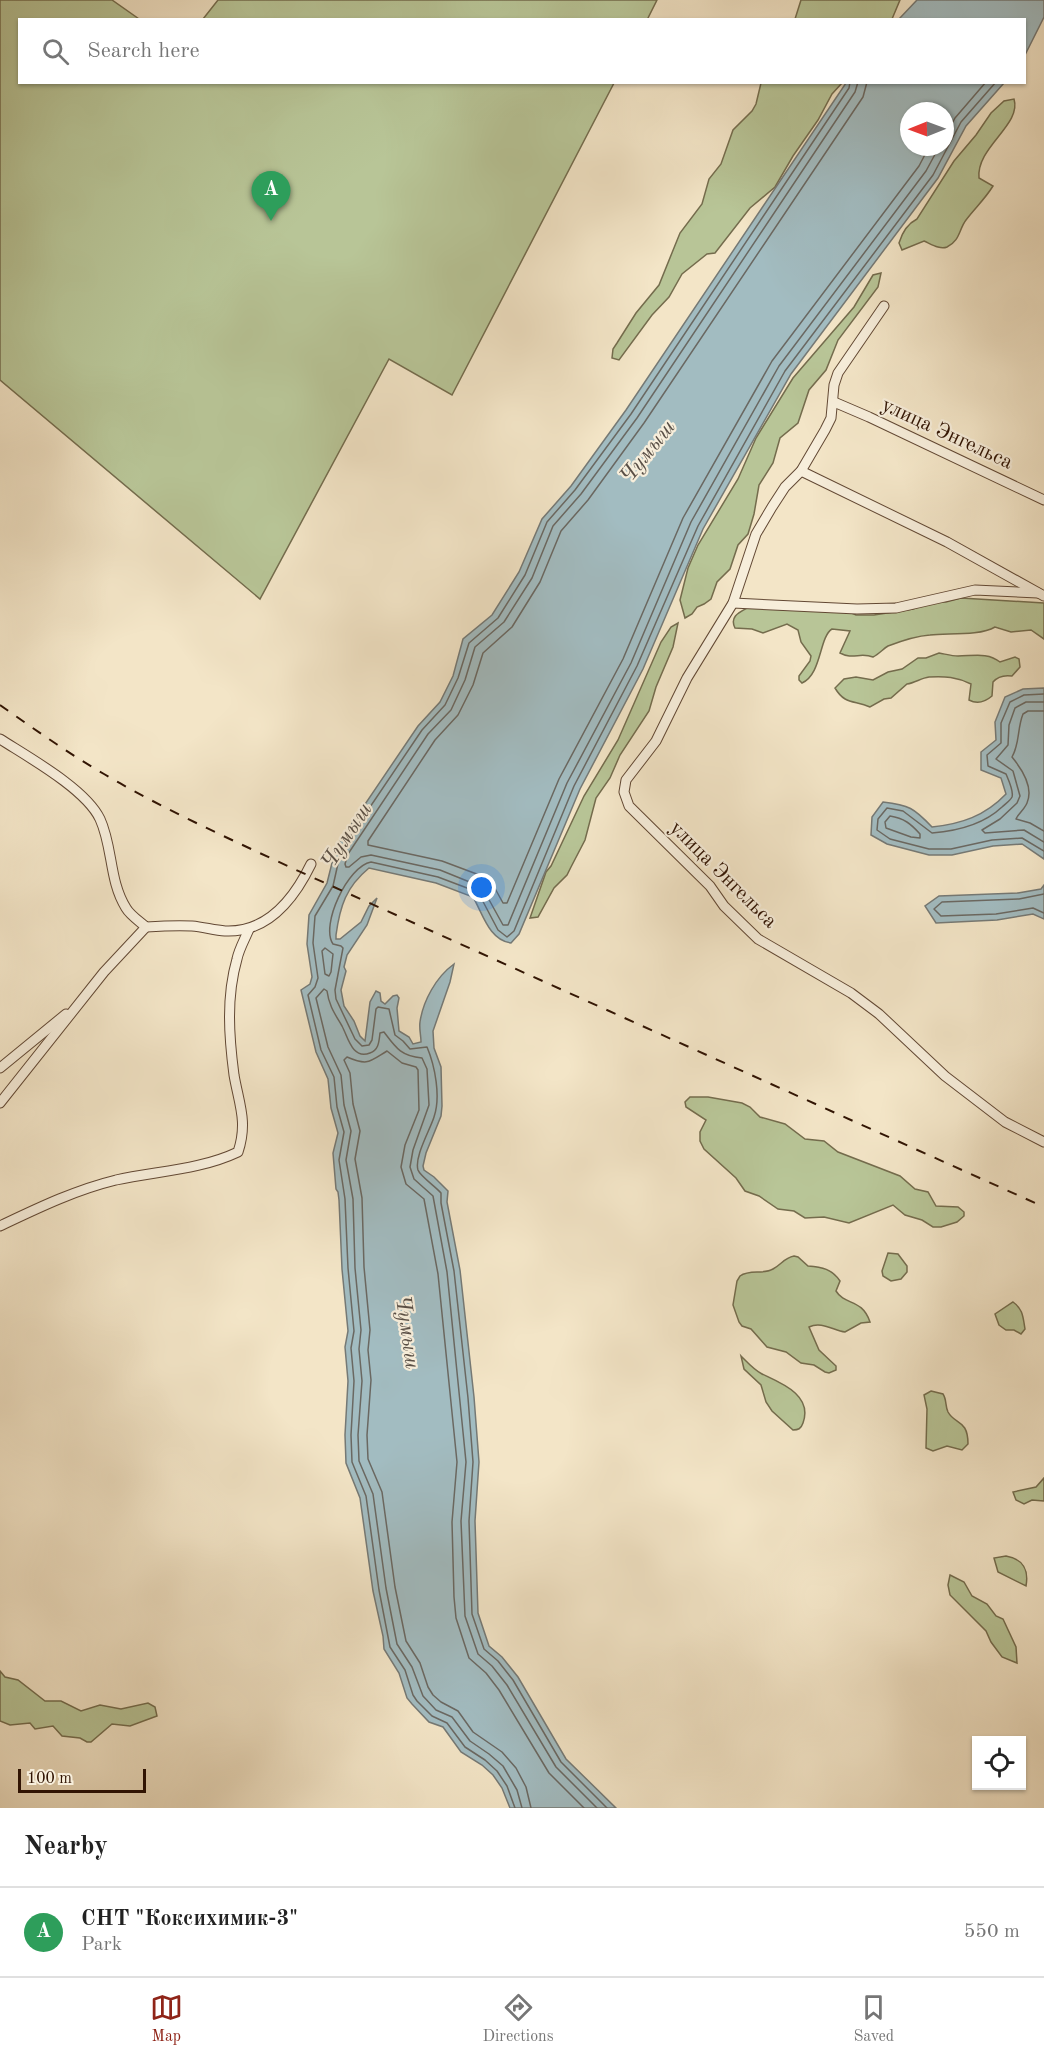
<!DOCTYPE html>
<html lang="en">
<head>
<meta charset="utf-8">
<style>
  body { margin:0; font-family:"Old Standard TT",serif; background:#f6f6f6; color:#222 }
  .controls { position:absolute; right:18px; bottom:18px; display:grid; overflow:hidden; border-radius:0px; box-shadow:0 2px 4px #0004 }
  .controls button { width:54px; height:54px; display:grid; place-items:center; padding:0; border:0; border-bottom:2px solid #e0e0e0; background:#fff; color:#222; font:30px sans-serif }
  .compass { position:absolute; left:900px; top:102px; width:54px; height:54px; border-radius:50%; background:#fff; box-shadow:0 2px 4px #0004; rotate:269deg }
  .scale { position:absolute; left:18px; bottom:15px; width:128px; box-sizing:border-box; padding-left:6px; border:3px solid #311403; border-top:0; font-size:16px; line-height:21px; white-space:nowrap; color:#311403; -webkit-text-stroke:4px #f7eedb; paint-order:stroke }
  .you { position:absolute; left:482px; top:888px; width:21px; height:21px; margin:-15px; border:4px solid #fff; border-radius:50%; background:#1a73e8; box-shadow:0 0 0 9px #1a73e833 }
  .badge { display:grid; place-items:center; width:39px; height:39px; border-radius:50%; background:#8f2418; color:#fff; font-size:20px; font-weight:700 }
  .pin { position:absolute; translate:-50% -50px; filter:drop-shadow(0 2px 3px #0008) }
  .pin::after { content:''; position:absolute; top:32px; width:21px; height:18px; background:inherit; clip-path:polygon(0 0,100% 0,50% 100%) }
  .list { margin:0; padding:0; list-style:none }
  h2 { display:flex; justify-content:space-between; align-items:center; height:78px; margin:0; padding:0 24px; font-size:26px }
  h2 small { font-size:20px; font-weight:400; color:#767676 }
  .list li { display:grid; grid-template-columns:39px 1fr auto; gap:18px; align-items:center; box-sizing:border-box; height:90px; padding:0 24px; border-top:2px solid #e0e0e0 }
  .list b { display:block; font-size:22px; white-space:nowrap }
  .list p { margin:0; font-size:20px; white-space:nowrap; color:#767676 }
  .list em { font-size:20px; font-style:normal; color:#767676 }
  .icon { flex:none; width:33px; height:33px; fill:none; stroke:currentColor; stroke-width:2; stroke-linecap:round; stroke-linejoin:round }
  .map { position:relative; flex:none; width:1044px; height:1808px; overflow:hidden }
  .search { position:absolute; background:#fff; box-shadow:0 2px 4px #0004; left:18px; right:18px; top:18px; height:66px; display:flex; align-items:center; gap:15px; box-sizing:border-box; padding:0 21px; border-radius:0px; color:#767676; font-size:22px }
  .sheet { height:168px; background:#fff }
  nav { display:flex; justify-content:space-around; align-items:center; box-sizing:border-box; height:84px; border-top:2px solid #e0e0e0; background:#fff; font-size:16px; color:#767676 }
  nav a { display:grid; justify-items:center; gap:3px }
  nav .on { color:#8f2418 }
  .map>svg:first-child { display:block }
</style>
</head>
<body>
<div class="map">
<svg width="1044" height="1808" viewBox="0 0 1044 1808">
  <rect width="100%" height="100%" fill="#f3e5c7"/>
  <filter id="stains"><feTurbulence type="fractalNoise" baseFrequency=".00333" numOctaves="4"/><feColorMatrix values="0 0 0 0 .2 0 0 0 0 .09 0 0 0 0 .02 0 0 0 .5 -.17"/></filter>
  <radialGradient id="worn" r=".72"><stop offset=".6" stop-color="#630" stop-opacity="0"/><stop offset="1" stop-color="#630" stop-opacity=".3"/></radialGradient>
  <g fill="#b8c597" stroke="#746c4d" stroke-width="1.5">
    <polygon points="0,0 112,0 139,19 20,20 20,82 614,83 452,395 389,359 260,599 0,380"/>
    <polygon points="218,0 657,0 647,20 203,19"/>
    <polygon points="801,0 900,0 892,19 795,19"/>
    <polygon points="761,83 842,83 832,94 818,120 793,156 775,187 750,208 715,253 707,254 682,274 669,297 652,315 619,360 612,358 613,349 617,343 636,313 659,285 680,233 702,204 709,179 721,164 733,130 752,111 756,104"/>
    <path d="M1014,99c8,26 -38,48 -35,79l14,8c-8,13 -18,22 -27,34 -7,9 -6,21 -19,27 -7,3 -16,-3 -23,-6l-22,9 -3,-7c3,-10 8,-19 18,-24l37,-58 22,-26 15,-22 13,-12z"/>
    <polygon points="881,273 878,287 838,340 826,370 809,390 798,423 780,438 773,463 759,485 754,514 748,534 738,545 730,569 717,582 711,599 704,604 697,607 692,614 685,618 680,600 688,568 698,545 738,479 756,438 793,378 854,307 873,275"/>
    <path d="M961,598l83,5v36l-13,-9 -20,2 -16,-5c-15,9 -47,6 -65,8 -14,1 -29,6 -42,11 -5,3 -9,8 -15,11 -13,-5 -20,3 -33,-4l10,-22 -18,-2c-13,8 -10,45 -30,54l-3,-3v-4l11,-15 1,-5 -10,-14 -3,-12 -11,-6 -24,9 -11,-4 -17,-1c-6,-12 5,-16 14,-21l96,3 11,5h18l39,-6 20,-8 13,1z"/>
    <polygon points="678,623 673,647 656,687 649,711 620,755 610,778 596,798 585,840 571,867 567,875 554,888 538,917 530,918 546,872 551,866 584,796 618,740 661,642 671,627"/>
    <path d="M939,653c6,1 13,3 19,3 15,0 30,-4 42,6l15,-5 4,2 1,8 -8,9c-7,-1 -14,0 -19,6l-1,14c-7,6 -14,9 -23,4l2,-16c-14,-7 -26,-8 -42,-7 -8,1 -14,6 -22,7l-16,14 -7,1 -14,8c-16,-7 -25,-2 -35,-19l9,-9 12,-2 17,3 15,-8 14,-3 16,-11h8z"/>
    <polygon points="690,1097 708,1097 742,1103 750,1107 760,1117 785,1124 805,1139 824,1141 838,1152 900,1176 915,1189 928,1192 936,1206 958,1207 964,1212 964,1216 957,1222 941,1227 933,1227 922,1220 905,1215 893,1205 849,1223 824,1217 805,1218 794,1211 778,1209 759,1196 745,1191 736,1178 704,1149 700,1141 700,1132 706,1120 686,1107 685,1102"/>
    <polygon points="888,1253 898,1254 907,1266 907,1272 901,1279 891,1281 883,1276 882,1271"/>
    <path d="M794,1256l4,1 10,9c14,1 24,3 32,15l-4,10c9,15 26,7 34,31l-9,1 -16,9c-12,-2 -24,-11 -36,-5l10,23 17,16v4l-7,3 -4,-1 -11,-7 -13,-2 -15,-11 -19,-5 -16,-18 -9,-3 -3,-4 -6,-17 4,-24 3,-5c10,-7 23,-1 33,-7 9,-5 11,-11 21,-13z"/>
    <path d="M1013,1302c10,7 10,15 12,27l-4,5 -7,-4h-8l-7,-5 -4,-11z"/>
    <path d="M741,1356c6,6 13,14 21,18 19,9 51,21 41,49 -2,6 -5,7 -10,7l-21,-19 -6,-9 -5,-17 -17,-16z"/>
    <path d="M931,1391l12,3c4,6 2,12 5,18 7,13 20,7 20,32l-6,6 -15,-4 -14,5 -7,-3 1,-39 -3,-14z"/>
    <polygon points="1044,1478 1044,1501 1032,1500 1024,1504 1016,1500 1013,1492 1036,1487"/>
    <path d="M1006,1556c17,3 23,13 20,30l-28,-14 -4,-14z"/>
    <polygon points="950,1575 964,1582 972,1596 987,1604 996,1616 1003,1619 1016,1647 1017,1663 1002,1657 991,1642 986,1631 950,1595 948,1585"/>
    <polygon points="0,1671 5,1677 18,1680 45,1701 61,1701 81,1711 100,1705 121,1709 148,1703 155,1707 157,1716 130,1726 112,1724 91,1742 87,1742 80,1738 62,1736 53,1726 35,1729 30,1723 10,1725 0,1721"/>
  </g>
  <g fill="#a2bcc1" stroke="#757975" stroke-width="1.5" fill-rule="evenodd">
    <polygon points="917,0 1044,0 1044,17 1025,55 1024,20 899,19"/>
    <path d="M846,83h158l-38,43 -28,52 -147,196 -88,155 -60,140 -63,120 -61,145 -8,9c-22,-3 -28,-29 -38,-46l-37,-14 -67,-15c-23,19 -29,38 -33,67v4h4l21,-17 8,-16 8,-8 -10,27 -20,30 -3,12 2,4 -5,19 3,16 10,15 6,15 5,5 5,-39 6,-11 4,2 1,8 4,3 8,-8 4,-1 2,3 -2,10 2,23 10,6 4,7 8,-2c0,-7 -2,-13 -1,-20 3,-21 16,-45 34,-58l-4,18 -17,49 1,17 7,19 1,39 -1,10 -15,37 -3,13 1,4 10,7 14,14 -1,11 13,68 14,127 5,65 -4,59 3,92 11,33 13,11 16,20 48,82 50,49h-106l-8,-20 -9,-13 -11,-10 -21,-13 -18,-25 -14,-5 -17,-18 -5,-6 -8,-25 -15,-24 -1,-13 -10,-45 -13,-93 -14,-35 -1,-28 3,-54 -3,-34 3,-16 -6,-62 -3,-69 -1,-8 -2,-3 -3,-36 5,-20 -7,-25 -3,-29 -12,-27 -15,-62 9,-6 2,-7 -5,-33 2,-29 18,-32 9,-36 82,-121 22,-24 13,-26 10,-37 29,-24 27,-43 23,-53 29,-33 55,-76zM909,111h36v36h-36z"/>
    <path d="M1044,688v171l-22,-15 -29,2 -41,9h-23l-42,-11 -16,-9 1,-18 11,-15c26,3 31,6 49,25 29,-3 53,-11 74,-33l-5,-16 -20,-8v-18l15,-12 -1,-18 10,-25 18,-8z"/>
    <polygon points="1044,885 1044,919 1033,914 997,920 936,923 925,906 939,896 1018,893 1041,889"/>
  </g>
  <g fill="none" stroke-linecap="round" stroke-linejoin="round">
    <g stroke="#6a6862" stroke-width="1.5">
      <polyline points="858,82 855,92 637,418 581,494 553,526 532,578 504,622 475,647 465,680 451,710 428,734 348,854 345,864 346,867 349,867 361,857 371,855 440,870 482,887 503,925 508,925 567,783 631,663 691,522 779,366 926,171 939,147"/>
      <polyline points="867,82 863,97 644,423 588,500 561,531 540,582 512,627 483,653 473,685 458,715 435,740 368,841 368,845 442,861 482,876 492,883 503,903 507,903 559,779 623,659 683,518 772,361 919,166 929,147"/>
      <polyline points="945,136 955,118 986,82"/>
      <path d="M1044,694l-20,1 -14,7 -9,21v20l-14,12 1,11 18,8c2,5 8,17 6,23 -2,4 -7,7 -10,10 -19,18 -45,24 -70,26l-29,-22 -16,-3 -9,11 -1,11 13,9 39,10h22l41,-9 30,-2 22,13"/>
      <polyline points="1044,702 1026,702 1015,708 1009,725 1008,745 996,759 1013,771 1020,796 1017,803 1000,819 982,830 985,833 1024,830 1044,842"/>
      <path d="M1044,711h-16l-5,3c-6,15 -3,29 -11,43 9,11 22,30 15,46 -3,7 -9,11 -11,16l14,4 14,8"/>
      <path d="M890,816c14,2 21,8 30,18v4l-9,-1 -25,-9 -1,-6z"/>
      <polyline points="1044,894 1019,899 942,902 934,909 941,916 996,914 1033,908 1044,913"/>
      <polygon points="325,948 333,954 331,972 329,976 325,974 322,951"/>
      <polyline points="515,1808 507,1786 497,1771 485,1760 465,1747 447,1723 432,1716 417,1701 413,1695 405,1670 390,1647 379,1590 366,1496 352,1462 351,1435 354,1381 351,1348 354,1331 348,1268 345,1199 339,1160 344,1132 337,1107 334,1077 321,1050 308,995 315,987 318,978 313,943 315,916 333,886 341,850 422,730 445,705 458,678 469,643 498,618 525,575 547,522 575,490 631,414 849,88 850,82"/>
      <path d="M522,1808l-5,-18 -14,-24 -14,-12 -19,-13 -18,-24 -16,-7 -13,-14 -11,-29 -15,-23 -11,-56 -13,-94 -14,-33 -1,-26 4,-54 -3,-32 2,-19 -6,-62 -2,-69 -7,-39 5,-29 -7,-26 -3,-30 -13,-28 -12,-49 8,-9 3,2c2,15 8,23 15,35 6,11 10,34 28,27 9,-3 9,-12 10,-20l4,-1c12,16 17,24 38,26l5,11 2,36 -16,45 -3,17 4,12 19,17 14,76 19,190 -5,59 4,95 13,38 14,12 15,19 49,82 41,41"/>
      <path d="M531,1808l-5,-21 -10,-19 -14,-16 -29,-20 -15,-21 -17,-9 -8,-7 -5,-8 -8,-24 -14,-22 -11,-54 -13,-95 -14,-33 -1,-24 4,-55 -3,-30 2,-20 -6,-63 -2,-69 -7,-39 5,-28 -7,-27 -3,-31 -6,-13 3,-3c21,9 22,5 40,-6l15,12 14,4 2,3 1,40 -14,35 -4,22 5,17 18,15 14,75 19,188 -5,60 2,75 2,21 13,40 17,15 13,17 50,83 35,35"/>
      <path d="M607,1808l-46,-46 -48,-82 -15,-19 -14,-12 -12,-35 -3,-93 4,-59 -5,-64 -14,-127 -13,-68v-10c-5,-6 -21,-17 -23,-23 -4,-13 12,-40 16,-53 7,-20 1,-51 -7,-70l-17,2 -7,-8 -8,-6 -6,-26 -11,-2 -2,2 -4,31 -3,5 -7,1 -7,-7 -19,-40 -1,-9 8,-42 -2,-2 -8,-2c-13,-19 15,-78 38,-82l67,15 37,14 4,3 19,36 9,7 7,-6 60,-145 63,-120 61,-140 87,-155 148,-196 28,-53 35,-40"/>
    </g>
    <g stroke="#624834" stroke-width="11">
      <g id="minor">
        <polyline points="884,306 838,373 834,385 831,418 825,430 801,471 785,487 772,507 756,534 733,603 687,678 656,741 626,780 624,792 629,806 710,886 724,906 758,939 851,993 879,1014 945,1076 1005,1122 1044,1142"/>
        <polyline points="834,402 869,417 1044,500"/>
        <polyline points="801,471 947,542 1044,596"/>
        <polyline points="733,603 857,609 896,608 975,590 1038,593"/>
        <path d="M0,739c28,18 86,50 100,80 13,28 9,62 26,89 4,7 13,13 20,19 15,-1 31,-2 46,-1 11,1 22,4 33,5 43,2 69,-32 86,-67"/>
        <polyline points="0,1068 66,1014"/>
        <polyline points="0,1103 104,972 146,927"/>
        <path d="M0,1226c38,-18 75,-36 116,-46 41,-9 84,-10 122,-28 10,-30 1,-48 -4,-77 -5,-38 -8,-78 3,-116 2,-10 8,-20 12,-30"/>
      </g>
    </g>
    <use href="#minor" stroke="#f7eedb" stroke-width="9"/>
    <path stroke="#311403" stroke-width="2" stroke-dasharray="10 10" stroke-linecap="butt" d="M0,705c34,24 68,48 104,69 61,36 126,65 190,95l750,338"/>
  </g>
  <g text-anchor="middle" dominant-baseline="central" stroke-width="4.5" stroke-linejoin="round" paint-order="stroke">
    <g font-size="21" fill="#311403" stroke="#f7eedb">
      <text transform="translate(947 434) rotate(25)">улица Энгельса</text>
      <text transform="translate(723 875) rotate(45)">улица Энгельса</text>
    </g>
    <g font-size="22" font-style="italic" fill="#594f46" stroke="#f7eedb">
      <text transform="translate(648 452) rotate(-51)">Чумыш</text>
      <text transform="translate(347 836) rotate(-57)">Чумыш</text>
      <text transform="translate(407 1332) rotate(82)">Чумыш</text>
    </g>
  </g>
  <rect width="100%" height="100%" filter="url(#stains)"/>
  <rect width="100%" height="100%" fill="url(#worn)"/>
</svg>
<div class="controls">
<button><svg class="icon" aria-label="locate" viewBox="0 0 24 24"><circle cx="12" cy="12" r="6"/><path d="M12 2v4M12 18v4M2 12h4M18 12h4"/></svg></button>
</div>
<svg class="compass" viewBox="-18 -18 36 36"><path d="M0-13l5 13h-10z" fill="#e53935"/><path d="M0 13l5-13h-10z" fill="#767676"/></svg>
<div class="scale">100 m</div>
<div class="you"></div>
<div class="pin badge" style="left:271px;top:221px;background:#2e9e5b">A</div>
<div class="search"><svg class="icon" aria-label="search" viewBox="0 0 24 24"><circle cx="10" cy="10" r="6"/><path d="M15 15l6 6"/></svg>Search here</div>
</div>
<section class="sheet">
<h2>Nearby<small></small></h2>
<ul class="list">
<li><span class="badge" style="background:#2e9e5b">A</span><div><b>СНТ &quot;Коксихимик-3&quot;</b><p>Park</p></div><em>550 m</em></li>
</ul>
</section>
<nav>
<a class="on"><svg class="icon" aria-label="map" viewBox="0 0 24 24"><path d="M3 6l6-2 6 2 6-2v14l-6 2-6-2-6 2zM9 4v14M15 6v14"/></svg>Map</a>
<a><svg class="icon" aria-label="directions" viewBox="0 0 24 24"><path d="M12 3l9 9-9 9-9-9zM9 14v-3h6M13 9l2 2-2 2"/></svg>Directions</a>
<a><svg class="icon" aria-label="saved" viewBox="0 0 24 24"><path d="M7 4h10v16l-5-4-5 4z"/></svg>Saved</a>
</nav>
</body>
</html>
